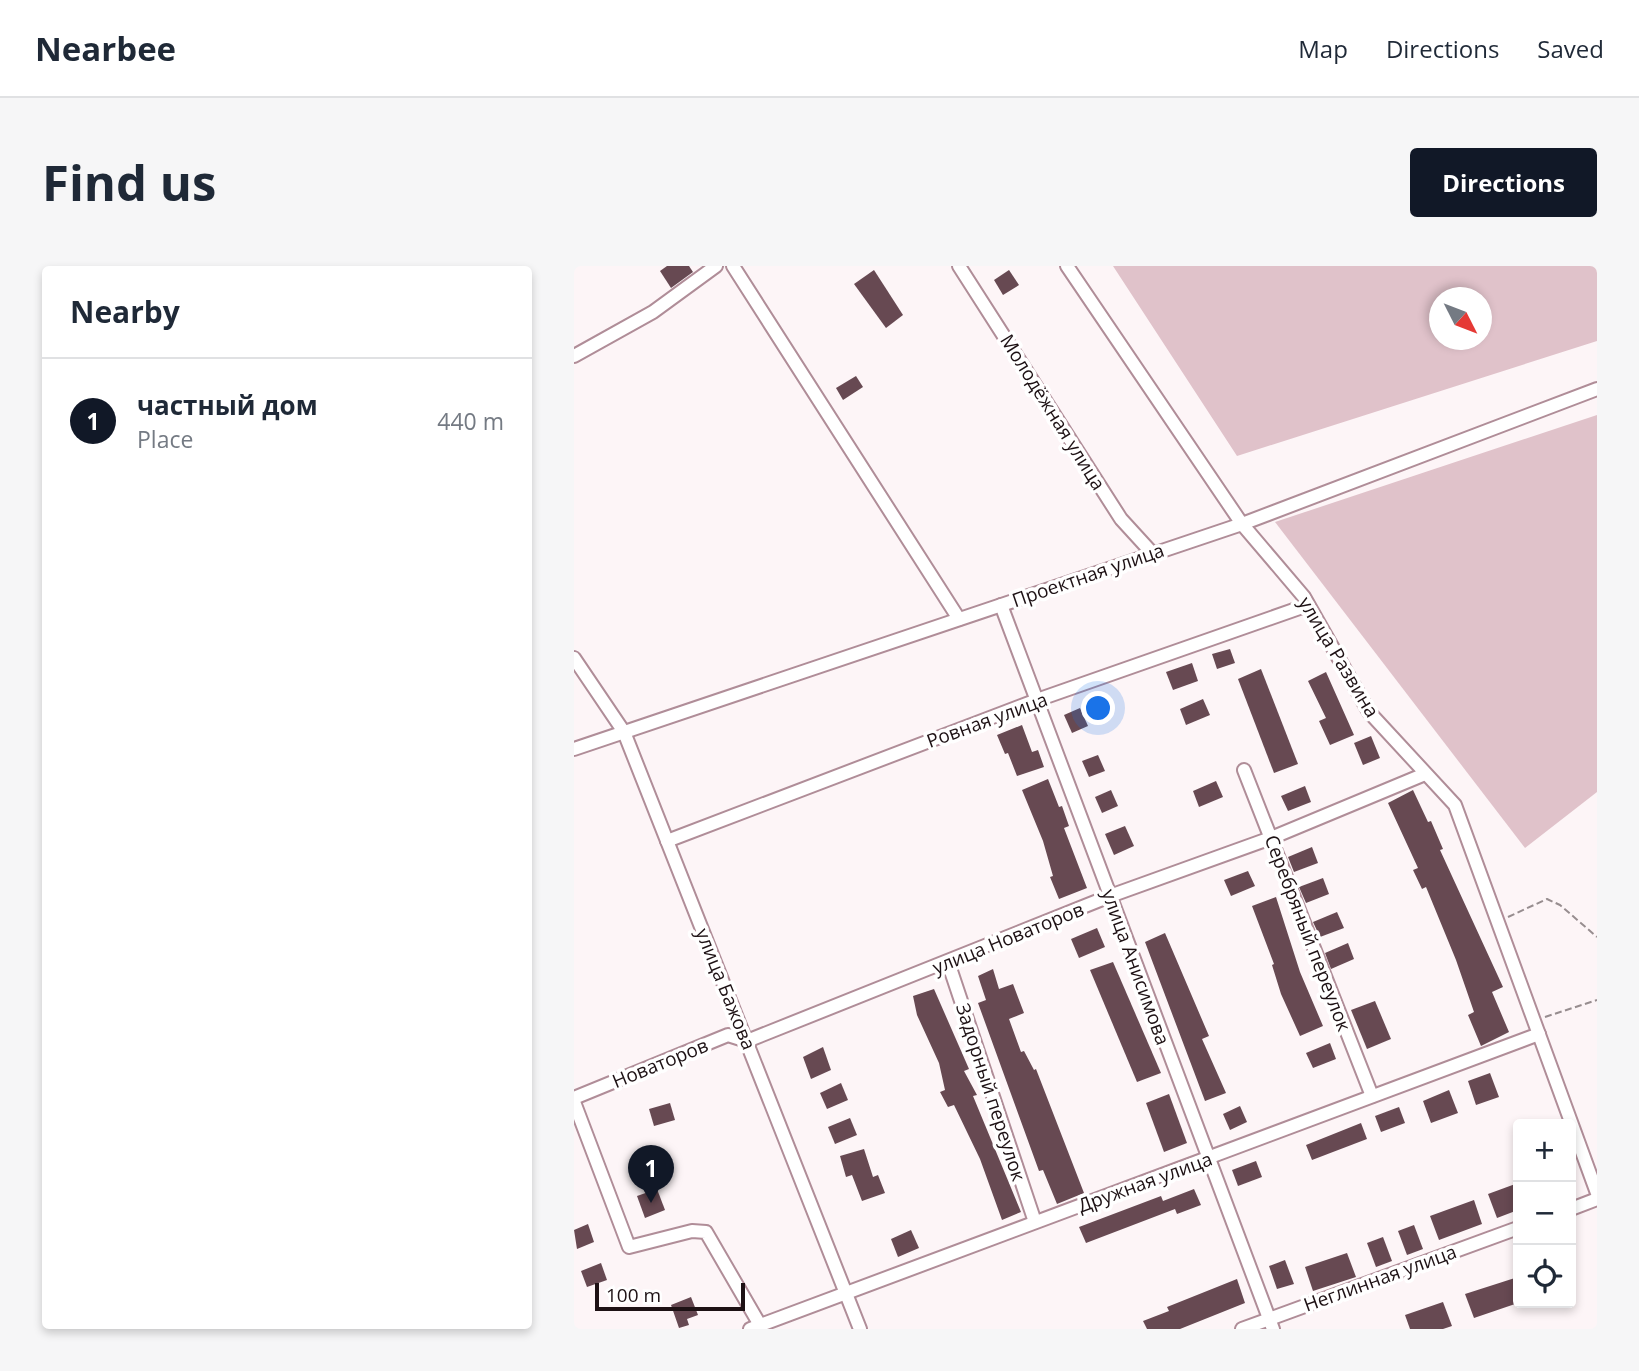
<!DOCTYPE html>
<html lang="en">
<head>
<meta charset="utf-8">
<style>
  body { margin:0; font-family:"Open Sans",sans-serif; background:#f6f6f7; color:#1f2937 }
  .controls { position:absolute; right:21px; bottom:21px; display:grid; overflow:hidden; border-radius:7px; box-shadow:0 4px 10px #0003 }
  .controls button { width:63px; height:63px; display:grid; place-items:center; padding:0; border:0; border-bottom:2px solid #e0e1e3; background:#fff; color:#1f2937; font:35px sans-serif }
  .compass { position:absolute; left:855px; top:21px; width:63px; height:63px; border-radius:50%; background:#fff; box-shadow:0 4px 10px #0003; rotate:132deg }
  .scale { position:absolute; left:21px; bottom:18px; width:150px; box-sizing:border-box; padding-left:7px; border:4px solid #1d1114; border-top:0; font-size:19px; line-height:24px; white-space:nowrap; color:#1d1114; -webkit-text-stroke:5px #fff; paint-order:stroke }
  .you { position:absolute; left:525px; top:443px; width:24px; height:24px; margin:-18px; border:5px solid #fff; border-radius:50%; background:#1a73e8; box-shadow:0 0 0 10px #1a73e833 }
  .badge { display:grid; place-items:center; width:46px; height:46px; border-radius:50%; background:#111827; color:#fff; font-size:23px; font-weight:700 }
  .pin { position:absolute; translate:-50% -58px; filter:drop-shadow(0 2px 4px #0008) }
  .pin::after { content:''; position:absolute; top:37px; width:24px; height:21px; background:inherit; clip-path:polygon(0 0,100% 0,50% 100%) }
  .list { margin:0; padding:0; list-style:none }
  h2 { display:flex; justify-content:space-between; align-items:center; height:91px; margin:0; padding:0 28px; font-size:30px }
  h2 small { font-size:23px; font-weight:400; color:#747a83 }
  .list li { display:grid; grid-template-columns:46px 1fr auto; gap:21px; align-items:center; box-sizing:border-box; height:126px; padding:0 28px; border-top:2px solid #e0e1e3 }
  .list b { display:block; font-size:26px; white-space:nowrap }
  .list p { margin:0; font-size:23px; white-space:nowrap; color:#747a83 }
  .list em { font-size:23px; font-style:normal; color:#747a83 }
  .icon { flex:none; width:38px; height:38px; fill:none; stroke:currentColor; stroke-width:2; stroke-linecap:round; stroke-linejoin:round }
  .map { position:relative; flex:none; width:1023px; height:1063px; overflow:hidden; border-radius:7px }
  header { display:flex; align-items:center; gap:42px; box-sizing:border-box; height:98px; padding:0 35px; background:#fff; border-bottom:2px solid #e0e1e3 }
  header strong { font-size:33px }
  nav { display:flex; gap:38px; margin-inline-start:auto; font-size:24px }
  .intro { display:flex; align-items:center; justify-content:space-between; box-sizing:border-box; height:168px; padding:0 42px }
  h1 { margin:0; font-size:49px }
  .button { padding:18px 32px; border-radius:7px; background:#111827; color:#fff; font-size:24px; font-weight:700 }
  main { display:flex; gap:42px; padding:0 42px }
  aside { flex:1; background:#fff; border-radius:7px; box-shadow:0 4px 10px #0003 }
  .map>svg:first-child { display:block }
</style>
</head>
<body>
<header>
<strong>Nearbee</strong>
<nav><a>Map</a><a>Directions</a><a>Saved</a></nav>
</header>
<div class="intro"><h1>Find us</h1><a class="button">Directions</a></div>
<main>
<aside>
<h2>Nearby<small></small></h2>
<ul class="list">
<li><span class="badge">1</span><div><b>частный дом</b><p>Place</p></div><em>440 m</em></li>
</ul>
</aside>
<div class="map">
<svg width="1023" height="1063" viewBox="0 0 1023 1063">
  <rect width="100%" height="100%" fill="#fdf5f7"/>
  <g fill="#e0c2ca" fill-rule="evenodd">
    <path d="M539,0h484v75l-360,115zM866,32h42v42h-42z"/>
    <polygon points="1023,149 1023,526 951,582 701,256"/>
  </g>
  <g fill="#674952">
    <polygon points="93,0 115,0 119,6 97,22 86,5"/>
    <polygon points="300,4 329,49 312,62 280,18"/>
    <polygon points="435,4 445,19 429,29 420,14"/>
    <polygon points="282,110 289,121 269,134 262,122"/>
    <polygon points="656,383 661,397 643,403 638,388"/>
    <polygon points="618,397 624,415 599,424 592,406"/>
    <polygon points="687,403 724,498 700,507 664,413"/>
    <polygon points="752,406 780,469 756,479 745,455 752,452 734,415"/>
    <polygon points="629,433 636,449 612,459 606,443"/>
    <polygon points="506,442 514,460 498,467 490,449"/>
    <polygon points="448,459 458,486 464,484 470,501 443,510 434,487 431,488 423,469"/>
    <polygon points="797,470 806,492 789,499 780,477"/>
    <polygon points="524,489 531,505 515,511 508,495"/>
    <polygon points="474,513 485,541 488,540 495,560 490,562 513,622 485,633 476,611 479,610 469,575 448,524"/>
    <polygon points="642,515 649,531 625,541 619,525"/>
    <polygon points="731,520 737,536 714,545 707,530"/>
    <polygon points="537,524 544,540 528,547 521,531"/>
    <polygon points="839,524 854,556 857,555 869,583 866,584 929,721 918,726 935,766 907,780 894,749 900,746 882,694 852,621 848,623 839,604 844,602 814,537"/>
    <polygon points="551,560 560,580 540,589 531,568"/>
    <polygon points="738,581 744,597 720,606 714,591"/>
    <polygon points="674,605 681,620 657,630 650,614"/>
    <polygon points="749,612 755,628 732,637 725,621"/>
    <polygon points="702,631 726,706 749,760 726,770 707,728 698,699 700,698 678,640"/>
    <polygon points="763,646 770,662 746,671 739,656"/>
    <polygon points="523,662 531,681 505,692 497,673"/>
    <polygon points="591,667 635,770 628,773 652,827 631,835 571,676"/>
    <polygon points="774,677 780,693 757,703 751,687"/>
    <polygon points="539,696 587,807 563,816 516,704"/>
    <polygon points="419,703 425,723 439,718 450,747 435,753 447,786 450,785 460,804 462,803 510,927 483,938 469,904 465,905 404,737 412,734 404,710"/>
    <polygon points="360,723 395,803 390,805 403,829 399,830 447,946 428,954 406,893 380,839 374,841 366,826 371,824 365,797 343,749 339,730"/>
    <polygon points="801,735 817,773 793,783 777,744"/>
    <polygon points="756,777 762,793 739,802 732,787"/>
    <polygon points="249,781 257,804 237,813 229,791"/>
    <polygon points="916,807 925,831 902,839 894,815"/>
    <polygon points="267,817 274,834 253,843 246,827"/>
    <polygon points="875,824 884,847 857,857 849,835"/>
    <polygon points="595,828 613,877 590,886 572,837"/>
    <polygon points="96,837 101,854 80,860 75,843"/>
    <polygon points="666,840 673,856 656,864 649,848"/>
    <polygon points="825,841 831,857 807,866 801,850"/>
    <polygon points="276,852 283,869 261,878 254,861"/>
    <polygon points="787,857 793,873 738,894 732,879"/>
    <polygon points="290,883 299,911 304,909 311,927 288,935 278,909 272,911 266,890"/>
    <polygon points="682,895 688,911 664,920 658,904"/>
    <polygon points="944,917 944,944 923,952 914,928"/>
    <polygon points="83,923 91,944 71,952 63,930"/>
    <polygon points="620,923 627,939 603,948 601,943 512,977 505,961 587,930 589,935"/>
    <polygon points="900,934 908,958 865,974 856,950"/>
    <polygon points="14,958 20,976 3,983 0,964"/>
    <polygon points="840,959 849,983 833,989 824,965"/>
    <polygon points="337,964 345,982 324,991 317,973"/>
    <polygon points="809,971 818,995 802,1001 793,977"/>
    <polygon points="773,987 782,1011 739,1025 731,1001"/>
    <polygon points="711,994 720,1018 703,1023 695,1000"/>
    <polygon points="27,997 33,1014 13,1021 7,1005"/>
    <polygon points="944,1011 944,1037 900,1052 891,1028"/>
    <polygon points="663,1013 671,1037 606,1063 573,1063 569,1055 595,1045 593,1041"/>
    <polygon points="117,1031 124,1049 113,1053 115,1059 105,1062 97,1039"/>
    <polygon points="869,1036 878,1060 869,1063 836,1063 831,1049"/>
  </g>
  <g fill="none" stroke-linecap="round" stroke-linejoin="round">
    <g stroke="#b08d98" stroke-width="16">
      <g id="minor">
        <polyline points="159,0 385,353"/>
        <polyline points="385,0 547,253 579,288"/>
        <polyline points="493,0 668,258 730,331 795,446 881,539 1023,927"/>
        <polyline points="0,90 79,46 142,0"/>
        <polyline points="427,339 699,1063"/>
        <polyline points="0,392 50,466 286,1063"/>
        <polyline points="0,483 668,258 1023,123"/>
        <polyline points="670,504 798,830"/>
        <polyline points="93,575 463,434 734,339"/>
        <polyline points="374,696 461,956"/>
        <polyline points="0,832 154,769 173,775 536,630 697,572 851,508"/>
        <polyline points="0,836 55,981 118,965 132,966 186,1059"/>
        <polyline points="997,943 1023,933"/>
        <polyline points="176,1063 965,768"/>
        <polyline points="668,1063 944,962"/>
      </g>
    </g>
    <g stroke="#978d8f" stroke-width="2" stroke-dasharray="7 3.5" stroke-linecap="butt">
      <polyline points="934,651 973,633 986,639 1023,671"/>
      <polyline points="971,751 1023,734"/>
    </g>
    <use href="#minor" stroke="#fff" stroke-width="12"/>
  </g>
  <g text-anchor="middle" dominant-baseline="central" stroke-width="7" stroke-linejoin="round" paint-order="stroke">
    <g font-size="19" fill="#1d1114" stroke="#fff">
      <text transform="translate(479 146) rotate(58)">Молодёжная улица</text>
      <text transform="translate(514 309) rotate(-19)">Проектная улица</text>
      <text transform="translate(765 391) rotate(59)">улица Развина</text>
      <text transform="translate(413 454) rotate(-20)">Ровная улица</text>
      <text transform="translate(734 667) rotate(69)">Серебряный переулок</text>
      <text transform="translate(434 672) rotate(-22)">улица Новаторов</text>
      <text transform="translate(562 701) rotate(70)">улица Анисимова</text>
      <text transform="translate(152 723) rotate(68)">улица Бажова</text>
      <text transform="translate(86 797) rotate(-22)">Новаторов</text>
      <text transform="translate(417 826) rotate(72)">Задорный переулок</text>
      <text transform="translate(571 916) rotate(-20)">Дружная улица</text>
      <text transform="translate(806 1012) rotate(-20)">Неглинная улица</text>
    </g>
  </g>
</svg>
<div class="controls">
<button>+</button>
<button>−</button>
<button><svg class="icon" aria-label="locate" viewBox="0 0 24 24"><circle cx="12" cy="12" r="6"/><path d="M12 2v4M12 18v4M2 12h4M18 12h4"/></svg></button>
</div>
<svg class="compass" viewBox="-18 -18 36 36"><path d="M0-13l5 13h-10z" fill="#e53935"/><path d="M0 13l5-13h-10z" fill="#747a83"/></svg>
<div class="scale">100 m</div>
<div class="you"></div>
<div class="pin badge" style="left:77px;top:937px">1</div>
</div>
</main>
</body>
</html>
